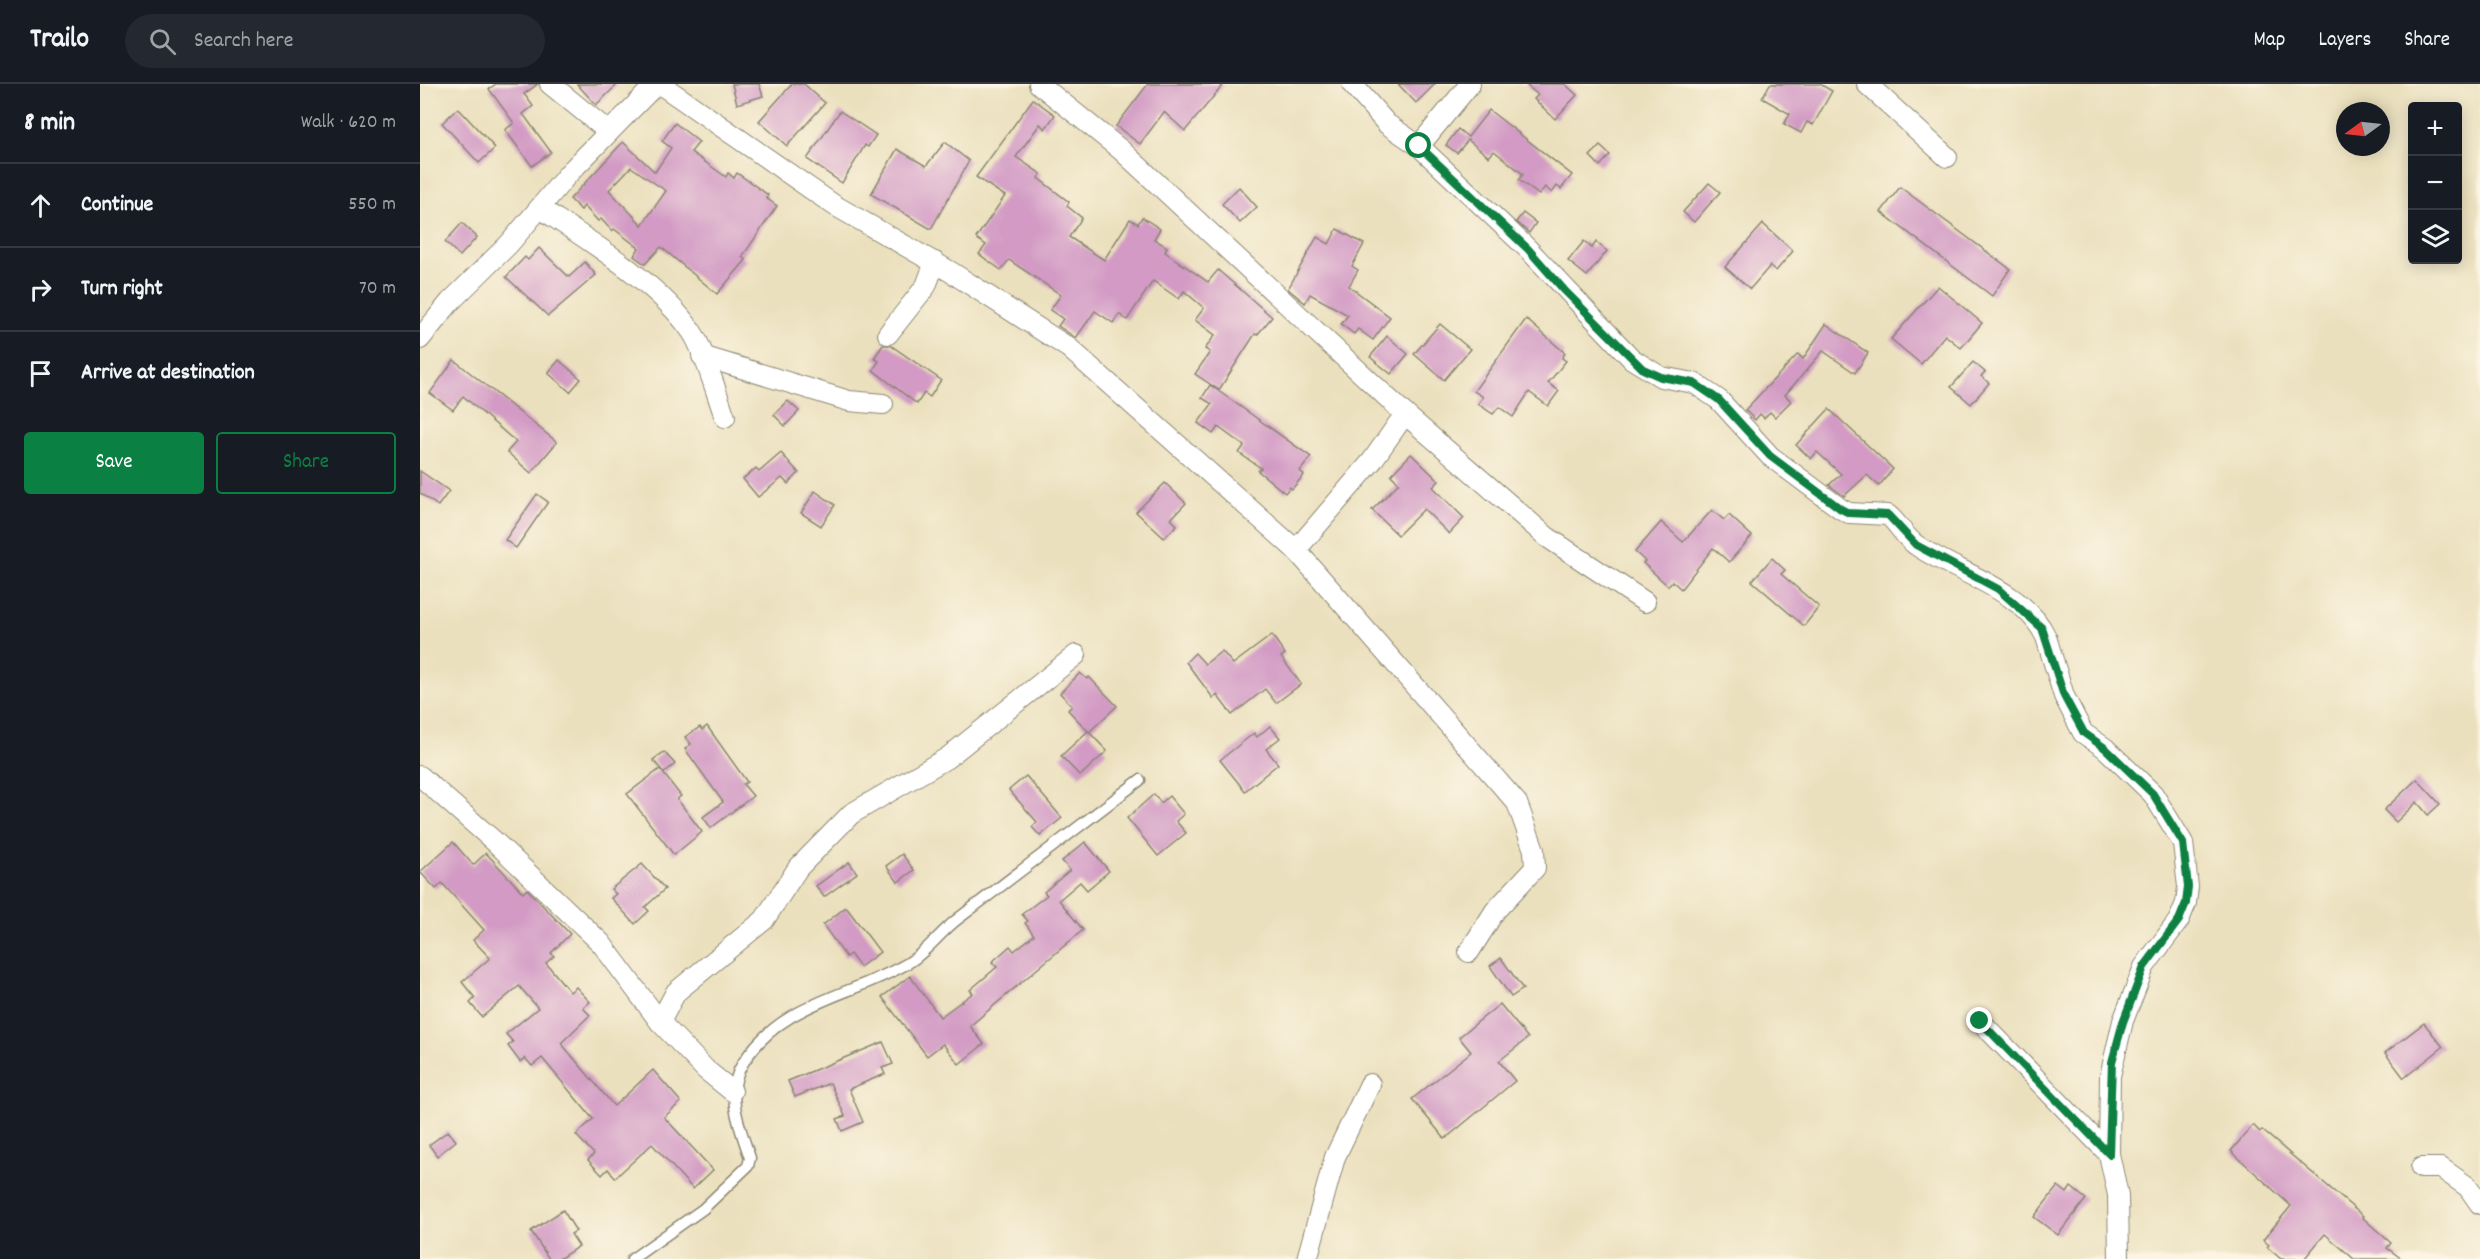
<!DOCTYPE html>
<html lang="en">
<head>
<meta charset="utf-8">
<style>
  body { margin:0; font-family:Dekko,sans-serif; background:#242831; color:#f1f3f6 }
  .controls { position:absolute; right:18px; top:18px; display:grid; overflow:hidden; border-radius:6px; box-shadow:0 3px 15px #0003 }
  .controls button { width:54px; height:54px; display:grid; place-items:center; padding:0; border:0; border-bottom:2px solid #363941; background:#171b24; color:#f1f3f6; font:30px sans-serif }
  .compass { position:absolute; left:1916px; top:18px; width:54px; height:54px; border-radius:50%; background:#171b24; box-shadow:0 3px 15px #0003; rotate:255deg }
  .stop { position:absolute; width:18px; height:18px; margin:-14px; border:4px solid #0b8043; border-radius:50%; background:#fff }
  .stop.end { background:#0b8043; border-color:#fff; box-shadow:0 2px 6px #0008 }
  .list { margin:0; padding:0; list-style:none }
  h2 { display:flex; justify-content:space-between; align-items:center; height:78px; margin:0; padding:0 24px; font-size:26px }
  h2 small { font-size:20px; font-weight:400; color:#9ea1a6 }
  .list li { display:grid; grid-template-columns:39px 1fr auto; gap:18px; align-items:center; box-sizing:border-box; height:84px; padding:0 24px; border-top:2px solid #363941 }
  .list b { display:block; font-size:22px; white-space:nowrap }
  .list em { font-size:20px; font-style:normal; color:#9ea1a6 }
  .actions { display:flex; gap:12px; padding:18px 24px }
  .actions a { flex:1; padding:14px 0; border:2px solid #0b8043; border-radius:6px; text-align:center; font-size:21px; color:#0b8043 }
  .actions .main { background:#0b8043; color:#fff }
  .icon { flex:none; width:33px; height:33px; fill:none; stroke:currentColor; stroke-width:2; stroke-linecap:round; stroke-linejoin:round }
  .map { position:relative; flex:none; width:2060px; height:1175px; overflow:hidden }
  header { display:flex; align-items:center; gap:36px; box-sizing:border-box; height:84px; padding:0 30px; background:#171b24; border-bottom:2px solid #363941 }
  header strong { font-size:28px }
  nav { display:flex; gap:33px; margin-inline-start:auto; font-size:21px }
  .search { width:420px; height:54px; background:#242831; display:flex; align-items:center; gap:15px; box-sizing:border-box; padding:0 21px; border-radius:33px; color:#9ea1a6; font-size:22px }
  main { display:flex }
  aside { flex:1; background:#171b24 }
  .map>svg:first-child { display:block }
</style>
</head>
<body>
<header>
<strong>Trailo</strong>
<div class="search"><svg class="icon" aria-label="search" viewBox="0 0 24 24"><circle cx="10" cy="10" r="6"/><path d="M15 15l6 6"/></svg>Search here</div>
<nav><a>Map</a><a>Layers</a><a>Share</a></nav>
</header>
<main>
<aside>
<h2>8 min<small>Walk · 620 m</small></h2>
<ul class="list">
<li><svg class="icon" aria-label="ahead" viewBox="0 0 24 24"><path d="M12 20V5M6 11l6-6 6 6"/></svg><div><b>Continue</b></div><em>550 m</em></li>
<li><svg class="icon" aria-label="right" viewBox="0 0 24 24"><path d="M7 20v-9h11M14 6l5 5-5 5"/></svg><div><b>Turn right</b></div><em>70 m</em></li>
<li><svg class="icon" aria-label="arrive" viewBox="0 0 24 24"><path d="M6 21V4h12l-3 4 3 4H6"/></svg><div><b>Arrive at destination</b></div></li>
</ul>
<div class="actions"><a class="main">Save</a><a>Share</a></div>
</aside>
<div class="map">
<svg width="2060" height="1175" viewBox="0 0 2060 1175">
  <rect width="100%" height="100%" fill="#fcf5e5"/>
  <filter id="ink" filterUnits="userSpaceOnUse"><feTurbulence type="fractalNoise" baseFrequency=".0167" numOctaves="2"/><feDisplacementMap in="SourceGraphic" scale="12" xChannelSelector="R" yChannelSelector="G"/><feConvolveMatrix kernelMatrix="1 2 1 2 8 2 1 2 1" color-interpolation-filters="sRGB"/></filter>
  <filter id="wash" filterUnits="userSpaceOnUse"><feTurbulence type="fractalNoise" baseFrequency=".008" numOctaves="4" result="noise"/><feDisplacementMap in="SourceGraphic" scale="24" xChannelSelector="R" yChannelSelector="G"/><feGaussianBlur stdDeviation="1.35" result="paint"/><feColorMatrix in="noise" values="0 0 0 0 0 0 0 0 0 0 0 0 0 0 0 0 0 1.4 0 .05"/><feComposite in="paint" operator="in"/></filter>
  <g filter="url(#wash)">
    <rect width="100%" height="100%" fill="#ebe0bd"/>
    <g id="blocks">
      <g fill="#d29ac4" fill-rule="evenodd">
        <polygon points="76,0 118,0 104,10 113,22 103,30 131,68 112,82 85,46 94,39 69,5"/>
        <polygon points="157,0 198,0 176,21"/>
        <polygon points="312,0 339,0 343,12 317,20"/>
        <polygon points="372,0 384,0 405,19 367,62 339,37"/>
        <polygon points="728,0 804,0 765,47 744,28 720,60 696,42"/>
        <polygon points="978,0 1015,0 996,19"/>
        <polygon points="1105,0 1145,0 1157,11 1135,35 1114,15 1118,11"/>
        <polygon points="1350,0 1400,0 1412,7 1393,41 1387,38 1381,49 1364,40 1370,30 1342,14"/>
        <polygon points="613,15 635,31 625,45 620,40 596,73 621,90 618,94 649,118 647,122 662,134 649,153 684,176 710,135 718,140 722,133 740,145 734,155 747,163 745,168 788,198 798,186 852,233 837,251 835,250 799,306 775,290 790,268 785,265 795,251 775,236 784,224 764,207 759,215 733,197 707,236 699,230 693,239 675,227 656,254 638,242 643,235 630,226 641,211 589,176 581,186 559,170 566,161 556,154 585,112 556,93"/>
        <polygon points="38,24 75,64 59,79 22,39"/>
        <polygon points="1069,26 1152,91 1141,105 1137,102 1132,109 1125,103 1119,111 1099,96 1103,90 1074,67 1069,73 1048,56 1037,69 1026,61 1038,45 1048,53"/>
        <polygon points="420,27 456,51 448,63 445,61 422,99 387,75"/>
        <path d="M255,39l24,19 -8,10 35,25 2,-4 6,5 3,-5 31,22 -2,3 11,8 -35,51 4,3 -29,34 -56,-47 -16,17 -11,-8 5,-8 -25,-19 -2,2 -11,-12 -3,2 -14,-15 -3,4 -11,-11 53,-57 32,30 16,-24 -9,-7zM211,83l35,24 -24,34 -33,-35z"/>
        <polygon points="525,58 549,77 511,145 451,110 477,65 506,82"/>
        <polygon points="1180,62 1190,71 1180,82 1170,72"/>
        <polygon points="1289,99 1300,108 1274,138 1263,128"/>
        <polygon points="819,103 837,123 820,139 802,120"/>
        <polygon points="1480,103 1590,185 1572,212 1461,128"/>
        <polygon points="1103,129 1116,139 1109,149 1096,138"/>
        <polygon points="42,139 57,153 40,172 25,158"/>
        <polygon points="1343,140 1373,167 1356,187 1350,182 1330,205 1305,183"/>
        <polygon points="917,145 944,160 932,182 938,186 929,202 970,233 953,256 938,245 934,250 921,240 928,231 890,210 885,219 868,205 897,153 909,160"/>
        <polygon points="1164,157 1172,164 1176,158 1187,167 1167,192 1148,177"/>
        <polygon points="119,164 149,193 165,178 176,191 128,232 86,193 105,173 108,176"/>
        <polygon points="1518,202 1562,239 1541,264 1525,251 1501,280 1471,255"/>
        <polygon points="1106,235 1145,269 1142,274 1146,277 1128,299 1139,307 1128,322 1109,308 1093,333 1079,323 1073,330 1058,320 1063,313 1054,307"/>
        <polygon points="1020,240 1050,265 1024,296 994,270"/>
        <polygon points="1406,240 1448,269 1435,289 1403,267 1365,311 1371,317 1355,333 1350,328 1344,334 1340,330 1335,336 1325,326 1378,270 1383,275"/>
        <polygon points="967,252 988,270 971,290 950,273"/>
        <polygon points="463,261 470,261 521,296 510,313 504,309 497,320 453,286 459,277 454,274"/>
        <polygon points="34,276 137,358 111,389 87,368 96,358 43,312 33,326 10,309"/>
        <polygon points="139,276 161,295 150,308 128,289"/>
        <polygon points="1553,278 1565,288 1561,292 1569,299 1551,320 1531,303"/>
        <polygon points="790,301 891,373 880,387 884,391 872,405 870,403 865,409 838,387 841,384 819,369 824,362 798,343 793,350 778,339 792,320 782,314"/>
        <polygon points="368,317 379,327 365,342 354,331"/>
        <polygon points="1409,325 1473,385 1459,402 1447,391 1424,412 1409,401 1421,390 1397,368 1391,375 1376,361"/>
        <polygon points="361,369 379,389 368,400 362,394 338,413 323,395 336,384 339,388"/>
        <polygon points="991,370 1019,397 1013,403 1044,434 1029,450 1004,425 978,451 952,426 979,399 971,391"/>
        <polygon points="0,387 29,407 18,422 0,409"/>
        <polygon points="745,399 766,419 751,435 757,441 744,454 716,428"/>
        <polygon points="395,407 415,421 401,442 381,429"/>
        <polygon points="117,410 128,418 96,464 85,456"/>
        <polygon points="1292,426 1304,436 1309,431 1332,452 1309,478 1293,464 1261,505 1252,497 1248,502 1223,479 1225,477 1215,468 1241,438 1263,458"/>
        <polygon points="1352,474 1365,486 1361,490 1399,523 1384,542 1332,497"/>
        <polygon points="852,551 865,570 861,573 881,600 856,619 845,605 812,631 797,611 793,614 766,578 775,569 785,580 802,567 813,580"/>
        <polygon points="660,589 667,595 669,593 697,622 669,648 687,667 660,692 641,672 668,647 648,626 652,622 640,609"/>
        <polygon points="287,642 327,698 323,700 333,712 291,744 283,733 303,718 265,665 271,660 265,653 280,643 282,646"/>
        <polygon points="850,642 860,654 846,665 858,680 825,707 800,676 834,649 837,653"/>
        <polygon points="244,668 255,680 244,689 233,676"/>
        <polygon points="240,685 261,712 257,715 282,748 254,771 207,710"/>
        <polygon points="606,692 642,734 620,752 612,743 617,738 589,706"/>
        <polygon points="1997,695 2020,720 2008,731 1997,718 1976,738 1964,726"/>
        <polygon points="734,710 741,719 749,712 764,730 756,737 766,749 738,772 707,734"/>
        <polygon points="33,758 53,781 66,769 103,809 107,805 150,850 131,869 134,872 126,879 150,908 156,903 170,918 163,924 170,931 141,959 194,1022 233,986 261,1018 244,1033 293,1086 273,1105 232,1060 195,1094 188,1085 182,1091 168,1076 174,1070 156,1051 173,1035 122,974 112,982 105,974 100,978 88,962 93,958 86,950 118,924 99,902 62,933 50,919 55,914 42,898 70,874 53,856 64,846 22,799 16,805 0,788"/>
        <polygon points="665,758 689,787 667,806 660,798 639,816 663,846 550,942 564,960 539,980 523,960 507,972 462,913 490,892 520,933 553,909 550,906 577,883 572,878 590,862 594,867 614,851 605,839 608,837 602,830 627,811 624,808 650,786 642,777"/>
        <polygon points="482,770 494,786 478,798 466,782"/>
        <polygon points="429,778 437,789 404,813 396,802"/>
        <polygon points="222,780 245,805 225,823 229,827 215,840 191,814 196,810 191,805"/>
        <polygon points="426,823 460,868 440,883 430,870 426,873 403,841"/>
        <polygon points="1081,874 1103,905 1091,913 1070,882"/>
        <polygon points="1080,920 1108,954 1079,977 1095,997 1025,1055 992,1015 1051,968 1039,953"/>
        <polygon points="2004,939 2023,963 1984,994 1965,969"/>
        <polygon points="463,958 473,980 462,984 465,990 429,1005 443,1038 422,1047 417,1035 425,1032 410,999 375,1013 368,997"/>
        <polygon points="1833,1041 1840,1048 1842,1046 1943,1132 1942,1133 1971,1159 1967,1164 1982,1175 1934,1175 1905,1150 1884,1175 1861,1175 1847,1163 1849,1161 1843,1156 1871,1122 1811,1067"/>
        <polygon points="28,1047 36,1057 17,1072 9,1061"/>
        <polygon points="1638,1102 1647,1109 1651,1103 1666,1115 1638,1151 1614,1133"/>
        <polygon points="143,1126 156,1147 151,1150 159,1162 139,1175 129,1175 111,1147"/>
      </g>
    </g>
  </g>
  <g filter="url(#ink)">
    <use href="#blocks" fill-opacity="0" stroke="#8b8674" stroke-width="1.5"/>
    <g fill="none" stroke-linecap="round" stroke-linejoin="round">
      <g stroke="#8b8674" stroke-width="13">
        <path id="service" d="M212,1175l71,-50 45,-43 2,-8c-10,-31 -26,-65 -7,-95 39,-62 108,-66 165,-100 19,-11 33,-32 51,-45 61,-46 121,-92 181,-138"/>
      </g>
      <g stroke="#8b8674" stroke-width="22">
        <g id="minor">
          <polyline points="130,0 189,48"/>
          <polyline points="240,0 414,121 531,188 649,264 876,466"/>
          <polyline points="619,0 701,66 985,330 952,377 876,466 1097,719 1114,766 1115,784 1075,827 1049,868"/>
          <polyline points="932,0 967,40 999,62 1050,0"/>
          <polyline points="1447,0 1527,73"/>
          <path d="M999,62l109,103 104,110 29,18 33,6 25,17 51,56 71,53 8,4 39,2c11,9 16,22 28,30 40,28 108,44 130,92l18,59 19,37 22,15 48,46 30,49 5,44 -2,16 -7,17 -35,47 -21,54 -13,55 -1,78 9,41 1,64"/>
          <path d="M120,124c48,32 120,76 152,124 12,17 25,64 33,85"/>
          <polyline points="468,250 506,202 515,178"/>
          <polyline points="0,255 30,218 89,160 149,89 236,0"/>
          <polyline points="282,272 429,317 463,320"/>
          <polyline points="985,330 1127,453 1225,518"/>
          <polyline points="0,692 74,757 181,859 240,938 286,986 312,1007"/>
          <polyline points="1560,937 1689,1070"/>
          <polyline points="240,938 256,908 344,836 378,784 431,730 527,674 656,571"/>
          <polyline points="2001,1084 2021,1084 2048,1103 2060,1120"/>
          <polyline points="887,1175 915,1073 950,1000"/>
        </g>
      </g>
      <use href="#service" stroke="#fff" stroke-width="10"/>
      <use href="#minor" stroke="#fff" stroke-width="20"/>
    </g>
  </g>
  <g fill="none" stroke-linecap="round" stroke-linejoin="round" filter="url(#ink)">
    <polyline stroke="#0b8043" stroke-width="8" points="999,62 1108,165 1145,207 1223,285 1241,293 1274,299 1299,316 1350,372 1421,425 1429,429 1468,431 1496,461 1578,505 1622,544 1644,612 1664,649 1685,664 1733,710 1763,759 1768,803 1766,819 1759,836 1724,883 1703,938 1692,978 1689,1070 1560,937"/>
  </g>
</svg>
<div class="controls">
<button>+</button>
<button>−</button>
<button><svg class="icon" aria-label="layers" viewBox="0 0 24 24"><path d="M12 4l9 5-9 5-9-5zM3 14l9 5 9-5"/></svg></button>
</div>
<svg class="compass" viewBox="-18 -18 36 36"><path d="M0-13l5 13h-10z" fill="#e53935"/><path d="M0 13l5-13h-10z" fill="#9ea1a6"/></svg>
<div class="stop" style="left:999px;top:62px"></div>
<div class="stop end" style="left:1560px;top:937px"></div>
</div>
</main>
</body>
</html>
